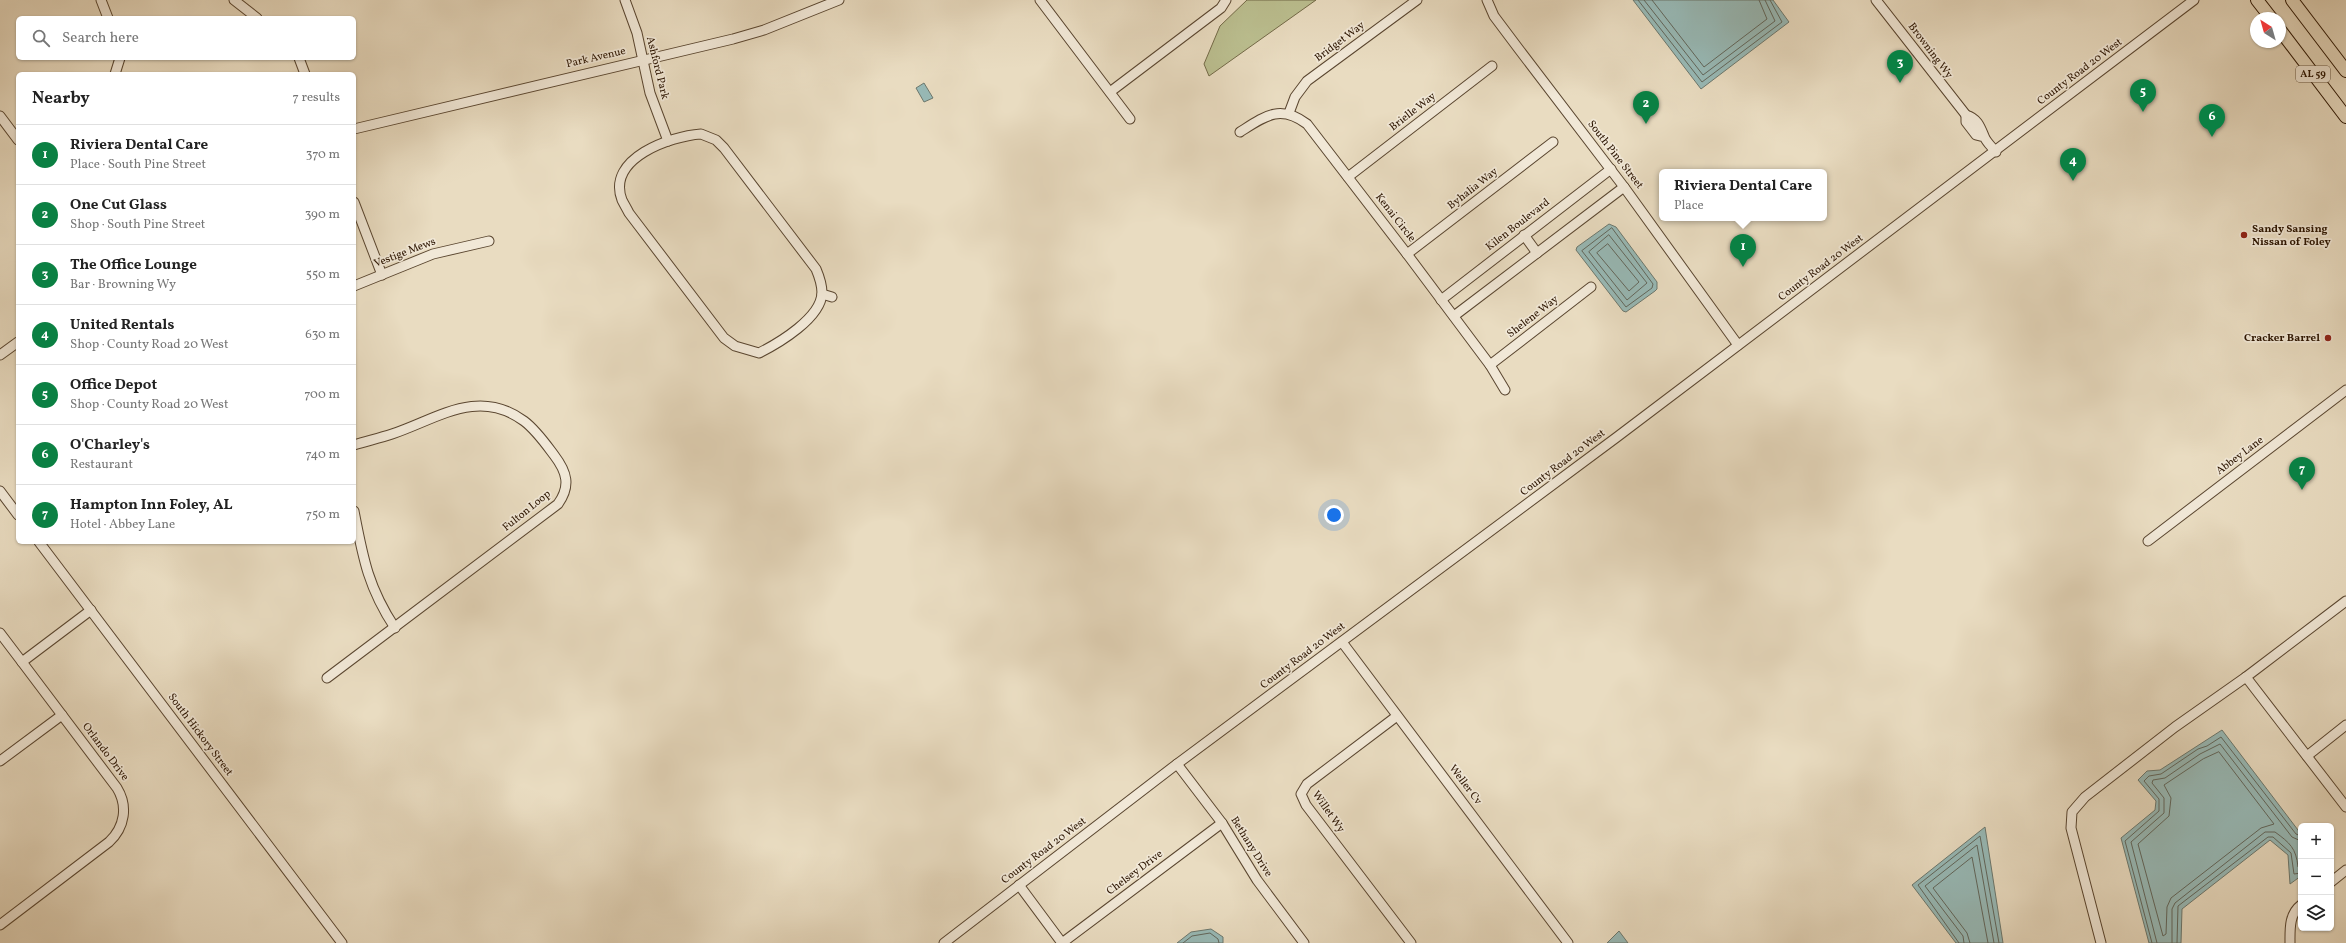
<!DOCTYPE html>
<html lang="en">
<head>
<meta charset="utf-8">
<style>
  body { margin:0; font-family:Vollkorn,serif; background:#f6f6f6; color:#222 }
  .controls { position:absolute; right:12px; bottom:12px; display:grid; overflow:hidden; border-radius:6px; box-shadow:0 1px 3px #0004 }
  .controls button { width:36px; height:36px; display:grid; place-items:center; padding:0; border:0; border-bottom:1px solid #e0e0e0; background:#fff; color:#222; font:20px sans-serif }
  .compass { position:absolute; left:2250px; top:12px; width:36px; height:36px; border-radius:50%; background:#fff; box-shadow:0 1px 3px #0004; rotate:323deg }
  .you { position:absolute; left:1334px; top:515px; width:14px; height:14px; margin:-10px; border:3px solid #fff; border-radius:50%; background:#1a73e8; box-shadow:0 0 0 6px #1a73e833 }
  .badge { display:grid; place-items:center; width:26px; height:26px; border-radius:50%; background:#0b8043; color:#fff; font-size:13px; font-weight:700 }
  .pin { position:absolute; translate:-50% -33px; filter:drop-shadow(0 1px 2px #0008) }
  .pin::after { content:''; position:absolute; top:21px; width:14px; height:12px; background:inherit; clip-path:polygon(0 0,100% 0,50% 100%) }
  .popup { position:absolute; left:1659px; top:169px; width:168px; height:52px; box-sizing:border-box; display:grid; place-content:center; border-radius:6px; background:#fff; filter:drop-shadow(0 1px 3px #0005); font-size:13px; white-space:nowrap; color:#767676 }
  .popup b { font-size:15px; color:#222 }
  .popup::after { content:''; position:absolute; left:50%; top:100%; margin-left:-8px; border:8px solid transparent; border-top-color:#fff }
  .list { margin:0; padding:0; list-style:none }
  h2 { display:flex; justify-content:space-between; align-items:center; height:52px; margin:0; padding:0 16px; font-size:17px }
  h2 small { font-size:13px; font-weight:400; color:#767676 }
  .list li { display:grid; grid-template-columns:26px 1fr auto; gap:12px; align-items:center; box-sizing:border-box; height:60px; padding:0 16px; border-top:1px solid #e0e0e0 }
  .list b { display:block; font-size:15px; white-space:nowrap }
  .list p { margin:0; font-size:13px; white-space:nowrap; color:#767676 }
  .list em { font-size:13px; font-style:normal; color:#767676 }
  .icon { flex:none; width:22px; height:22px; fill:none; stroke:currentColor; stroke-width:2; stroke-linecap:round; stroke-linejoin:round }
  .map { position:relative; flex:none; width:2346px; height:943px; overflow:hidden }
  .search { position:absolute; background:#fff; box-shadow:0 1px 3px #0004; left:16px; top:16px; width:340px; height:44px; display:flex; align-items:center; gap:10px; box-sizing:border-box; padding:0 14px; border-radius:6px; color:#767676; font-size:15px }
  .panel { position:absolute; background:#fff; box-shadow:0 1px 3px #0004; left:16px; top:72px; width:340px; height:472px; border-radius:6px }
  .map>svg:first-child { display:block }
</style>
</head>
<body>
<div class="map">
<svg width="2346" height="943" viewBox="0 0 2346 943">
  <rect width="100%" height="100%" fill="#e9dcc1"/>
  <filter id="stains"><feTurbulence type="fractalNoise" baseFrequency=".005" numOctaves="4"/><feColorMatrix values="0 0 0 0 .2 0 0 0 0 .09 0 0 0 0 .02 0 0 0 .5 -.17"/></filter>
  <radialGradient id="worn" r=".72"><stop offset=".6" stop-color="#630" stop-opacity="0"/><stop offset="1" stop-color="#630" stop-opacity=".3"/></radialGradient>
  <polygon fill="#bbbf90" stroke="#736a48" points="1247,0 1316,0 1209,76 1204,64 1220,26"/>
  <g fill="#98bab7" stroke="#6c786e">
    <polygon points="1633,0 1773,0 1789,22 1701,89"/>
    <polygon points="924,83 933,98 924,102 916,88"/>
    <polygon points="1609,224 1616,227 1657,282 1657,289 1655,291 1626,312 1623,311 1576,250 1577,247"/>
    <polygon points="2222,730 2301,834 2301,876 2290,884 2288,855 2270,840 2182,909 2181,943 2149,943 2121,838 2155,810 2156,801 2138,780 2147,771 2160,770"/>
    <polygon points="1985,827 2003,943 1956,943 1912,885"/>
    <polygon points="1211,929 1223,937 1223,943 1177,943 1191,932"/>
    <polygon points="1619,931 1628,943 1607,943"/>
  </g>
  <g fill="none" stroke-linecap="round" stroke-linejoin="round">
    <g stroke="#62675c" stroke-width="1">
      <polyline points="1638,0 1702,82 1782,22 1770,0"/>
      <polyline points="1644,0 1703,75 1775,21 1765,0"/>
      <polyline points="1652,0 1704,67 1767,19 1759,0"/>
      <polygon points="1612,228 1653,284 1652,288 1626,307 1582,251"/>
      <polygon points="1609,235 1647,283 1627,300 1589,252"/>
      <polygon points="1608,244 1639,282 1629,291 1597,253"/>
      <polygon points="2219,752 2274,824 2261,828 2171,898 2167,907 2166,934 2163,936 2138,844 2169,816 2171,798 2164,785 2203,759"/>
      <polyline points="1183,943 1192,936 1210,933 1218,939 1219,943"/>
      <polyline points="1959,943 1918,885 1980,836 1999,943"/>
      <polyline points="1964,943 1963,936 1925,886 1977,845 1994,943"/>
      <polyline points="1970,943 1967,933 1933,888 1972,857 1988,943"/>
      <polyline points="2152,943 2125,841 2159,811 2159,799 2144,781 2149,776 2161,774 2198,749 2207,746 2221,737 2296,834 2301,836"/>
      <polyline points="2157,943 2131,842 2164,813 2164,798 2152,783 2153,780 2165,778 2200,754 2220,744 2292,837 2301,841"/>
      <path d="M2172,943v-34l3,-6 90,-71h10c15,11 21,16 23,35l3,1"/>
      <polyline points="2177,943 2178,906 2268,837 2273,837 2291,853 2294,874 2301,873"/>
    </g>
    <g stroke="#5a4630" stroke-width="11">
      <g id="minor">
        <polyline points="101,0 108,18"/>
        <polyline points="234,0 257,18"/>
        <polyline points="625,0 637,33 650,93 668,141"/>
        <polyline points="1040,0 1130,119"/>
        <polyline points="1487,0 1494,16 1518,48 1624,187 1738,345"/>
        <polyline points="1876,0 1966,115"/>
        <polyline points="299,58 305,74"/>
        <polyline points="115,74 120,58"/>
        <polyline points="1110,92 1221,8 1226,0"/>
        <polyline points="1289,113 1295,97 1307,81 1417,0"/>
        <polyline points="0,116 18,140"/>
        <polyline points="354,129 733,39 764,30 839,0"/>
        <path d="M1240,132c25,-16 40,-28 67,-8l100,130 83,111 15,25"/>
        <path d="M701,134l15,6 8,8 92,121c3,7 6,16 6,24 -1,25 -43,50 -63,60l-24,-7 -11,-8 -95,-125c-2,-4 -5,-9 -7,-13 -16,-42 49,-64 79,-66z"/>
        <path d="M1984,137l-8,-2 -10,-13v-7c11,3 14,11 18,21 2,6 8,11 12,16"/>
        <polyline points="1348,177 1492,66"/>
        <polyline points="354,202 382,275"/>
        <polyline points="1524,235 1537,253"/>
        <polyline points="1407,254 1553,142"/>
        <polyline points="354,286 433,254 489,241"/>
        <polyline points="822,294 832,297"/>
        <polyline points="1441,300 1611,169"/>
        <polyline points="1454,316 1624,187"/>
        <polyline points="0,355 18,342"/>
        <polyline points="1490,365 1591,287"/>
        <polyline points="0,491 18,515"/>
        <path d="M354,511c9,47 14,76 41,117"/>
        <polyline points="2148,541 2346,390"/>
        <polyline points="39,542 342,943"/>
        <polyline points="2346,601 2246,677 2346,807"/>
        <polyline points="0,633 22,662"/>
        <polyline points="1342,642 1568,943"/>
        <path d="M327,678l231,-174c13,-18 9,-32 -4,-49 -9,-12 -18,-25 -30,-34 -46,-34 -87,-2 -132,13 -12,4 -25,7 -38,11"/>
        <polyline points="1397,716 1307,784 1301,794 1306,805 1411,943"/>
        <polyline points="2307,756 2346,725"/>
        <polyline points="0,761 62,715"/>
        <polyline points="1177,764 1222,823 1257,880 1304,943"/>
        <polyline points="2331,882 2346,870"/>
        <polyline points="1019,885 1062,943"/>
        <path d="M0,925l109,-83c16,-15 19,-36 8,-54l-95,-126 69,-52"/>
        <polyline points="944,943 1177,764 1617,437 2194,0"/>
        <polyline points="1062,943 1222,823"/>
        <polyline points="2101,943 2071,828 2072,812 2085,797 2175,727 2246,677"/>
        <path d="M2290,943c0,-14 -1,-29 11,-38"/>
      </g>
    </g>
    <g stroke="#2b1400" stroke-width="14">
      <g id="major">
        <polyline points="2257,0 2271,18"/>
        <polyline points="2292,0 2346,71"/>
        <polyline points="2280,30 2346,117"/>
      </g>
    </g>
    <use href="#minor" stroke="#f1e8d7" stroke-width="9"/>
    <use href="#major" stroke="#e9dcc1" stroke-width="12"/>
  </g>
  <g fill="#8f2418" stroke="#f1e8d7" stroke-width="1.5">
    <circle cx="2244" cy="235" r="4"/>
    <circle cx="2328" cy="338" r="4"/>
  </g>
  <g text-anchor="middle" dominant-baseline="central" stroke-width="3.5" stroke-linejoin="round" paint-order="stroke">
    <rect fill="#f1e8d7" stroke="#665440" stroke-width="1" x="2296" y="66" width="34" height="16" rx="3"/>
    <g font-size="10" font-weight="bold" fill="#2b1400">
      <text x="2313" y="74">AL 59</text>
    </g>
    <g font-size="11" fill="#2b1400" stroke="#f1e8d7">
      <text transform="translate(1340 42) rotate(-37)">Bridget Way</text>
      <text transform="translate(1930 51) rotate(53)">Browning Wy</text>
      <text transform="translate(596 58) rotate(-13)">Park Avenue</text>
      <text transform="translate(657 68) rotate(76)">Ashford Park</text>
      <text transform="translate(2080 72) rotate(-37)">County Road 20 West</text>
      <text transform="translate(1413 112) rotate(-38)">Brielle Way</text>
      <text transform="translate(1615 155) rotate(52)">South Pine Street</text>
      <text transform="translate(1473 189) rotate(-38)">Byhalia Way</text>
      <text transform="translate(1395 218) rotate(52)">Kenai Circle</text>
      <text transform="translate(1518 225) rotate(-38)">Kilen Boulevard</text>
      <text transform="translate(405 253) rotate(-21)">Vestige Mews</text>
      <text transform="translate(1821 268) rotate(-37)">County Road 20 West</text>
      <text transform="translate(1533 317) rotate(-38)">Shelene Way</text>
      <text transform="translate(2240 456) rotate(-37)">Abbey Lane</text>
      <text transform="translate(1563 463) rotate(-37)">County Road 20 West</text>
      <text transform="translate(527 511) rotate(-39)">Fulton Loop</text>
      <text transform="translate(1303 656) rotate(-37)">County Road 20 West</text>
      <text transform="translate(200 735) rotate(53)">South Hickory Street</text>
      <text transform="translate(105 752) rotate(53)">Orlando Drive</text>
      <text transform="translate(1465 785) rotate(53)">Weller Cv</text>
      <text transform="translate(1328 812) rotate(55)">Willet Wy</text>
      <text transform="translate(1251 847) rotate(58)">Bethany Drive</text>
      <text transform="translate(1044 851) rotate(-37)">County Road 20 West</text>
      <text transform="translate(1135 873) rotate(-37)">Chelsey Drive</text>
    </g>
    <g font-size="11" font-weight="bold" fill="#2b1400" stroke="#f1e8d7" text-anchor="start">
      <text x="2252" y="229">Sandy Sansing<tspan x="2252" dy="13">Nissan of Foley</tspan></text>
      <text x="2320" y="338" text-anchor="end">Cracker Barrel</text>
    </g>
  </g>
  <rect width="100%" height="100%" filter="url(#stains)"/>
  <rect width="100%" height="100%" fill="url(#worn)"/>
</svg>
<div class="controls">
<button>+</button>
<button>−</button>
<button><svg class="icon" aria-label="layers" viewBox="0 0 24 24"><path d="M12 4l9 5-9 5-9-5zM3 14l9 5 9-5"/></svg></button>
</div>
<svg class="compass" viewBox="-18 -18 36 36"><path d="M0-13l5 13h-10z" fill="#e53935"/><path d="M0 13l5-13h-10z" fill="#767676"/></svg>
<div class="you"></div>
<div class="pin badge" style="left:1743px;top:267px">1</div>
<div class="popup"><b>Riviera Dental Care</b>Place</div>
<div class="pin badge" style="left:1646px;top:124px">2</div>
<div class="pin badge" style="left:1900px;top:83px">3</div>
<div class="pin badge" style="left:2073px;top:181px">4</div>
<div class="pin badge" style="left:2143px;top:112px">5</div>
<div class="pin badge" style="left:2212px;top:137px">6</div>
<div class="pin badge" style="left:2302px;top:490px">7</div>
<div class="search"><svg class="icon" aria-label="search" viewBox="0 0 24 24"><circle cx="10" cy="10" r="6"/><path d="M15 15l6 6"/></svg>Search here</div>
<section class="panel">
<h2>Nearby<small>7 results</small></h2>
<ul class="list">
<li><span class="badge">1</span><div><b>Riviera Dental Care</b><p>Place · South Pine Street</p></div><em>370 m</em></li>
<li><span class="badge">2</span><div><b>One Cut Glass</b><p>Shop · South Pine Street</p></div><em>390 m</em></li>
<li><span class="badge">3</span><div><b>The Office Lounge</b><p>Bar · Browning Wy</p></div><em>550 m</em></li>
<li><span class="badge">4</span><div><b>United Rentals</b><p>Shop · County Road 20 West</p></div><em>630 m</em></li>
<li><span class="badge">5</span><div><b>Office Depot</b><p>Shop · County Road 20 West</p></div><em>700 m</em></li>
<li><span class="badge">6</span><div><b>O'Charley's</b><p>Restaurant</p></div><em>740 m</em></li>
<li><span class="badge">7</span><div><b>Hampton Inn Foley, AL</b><p>Hotel · Abbey Lane</p></div><em>750 m</em></li>
</ul>
</section>
</div>
</body>
</html>
